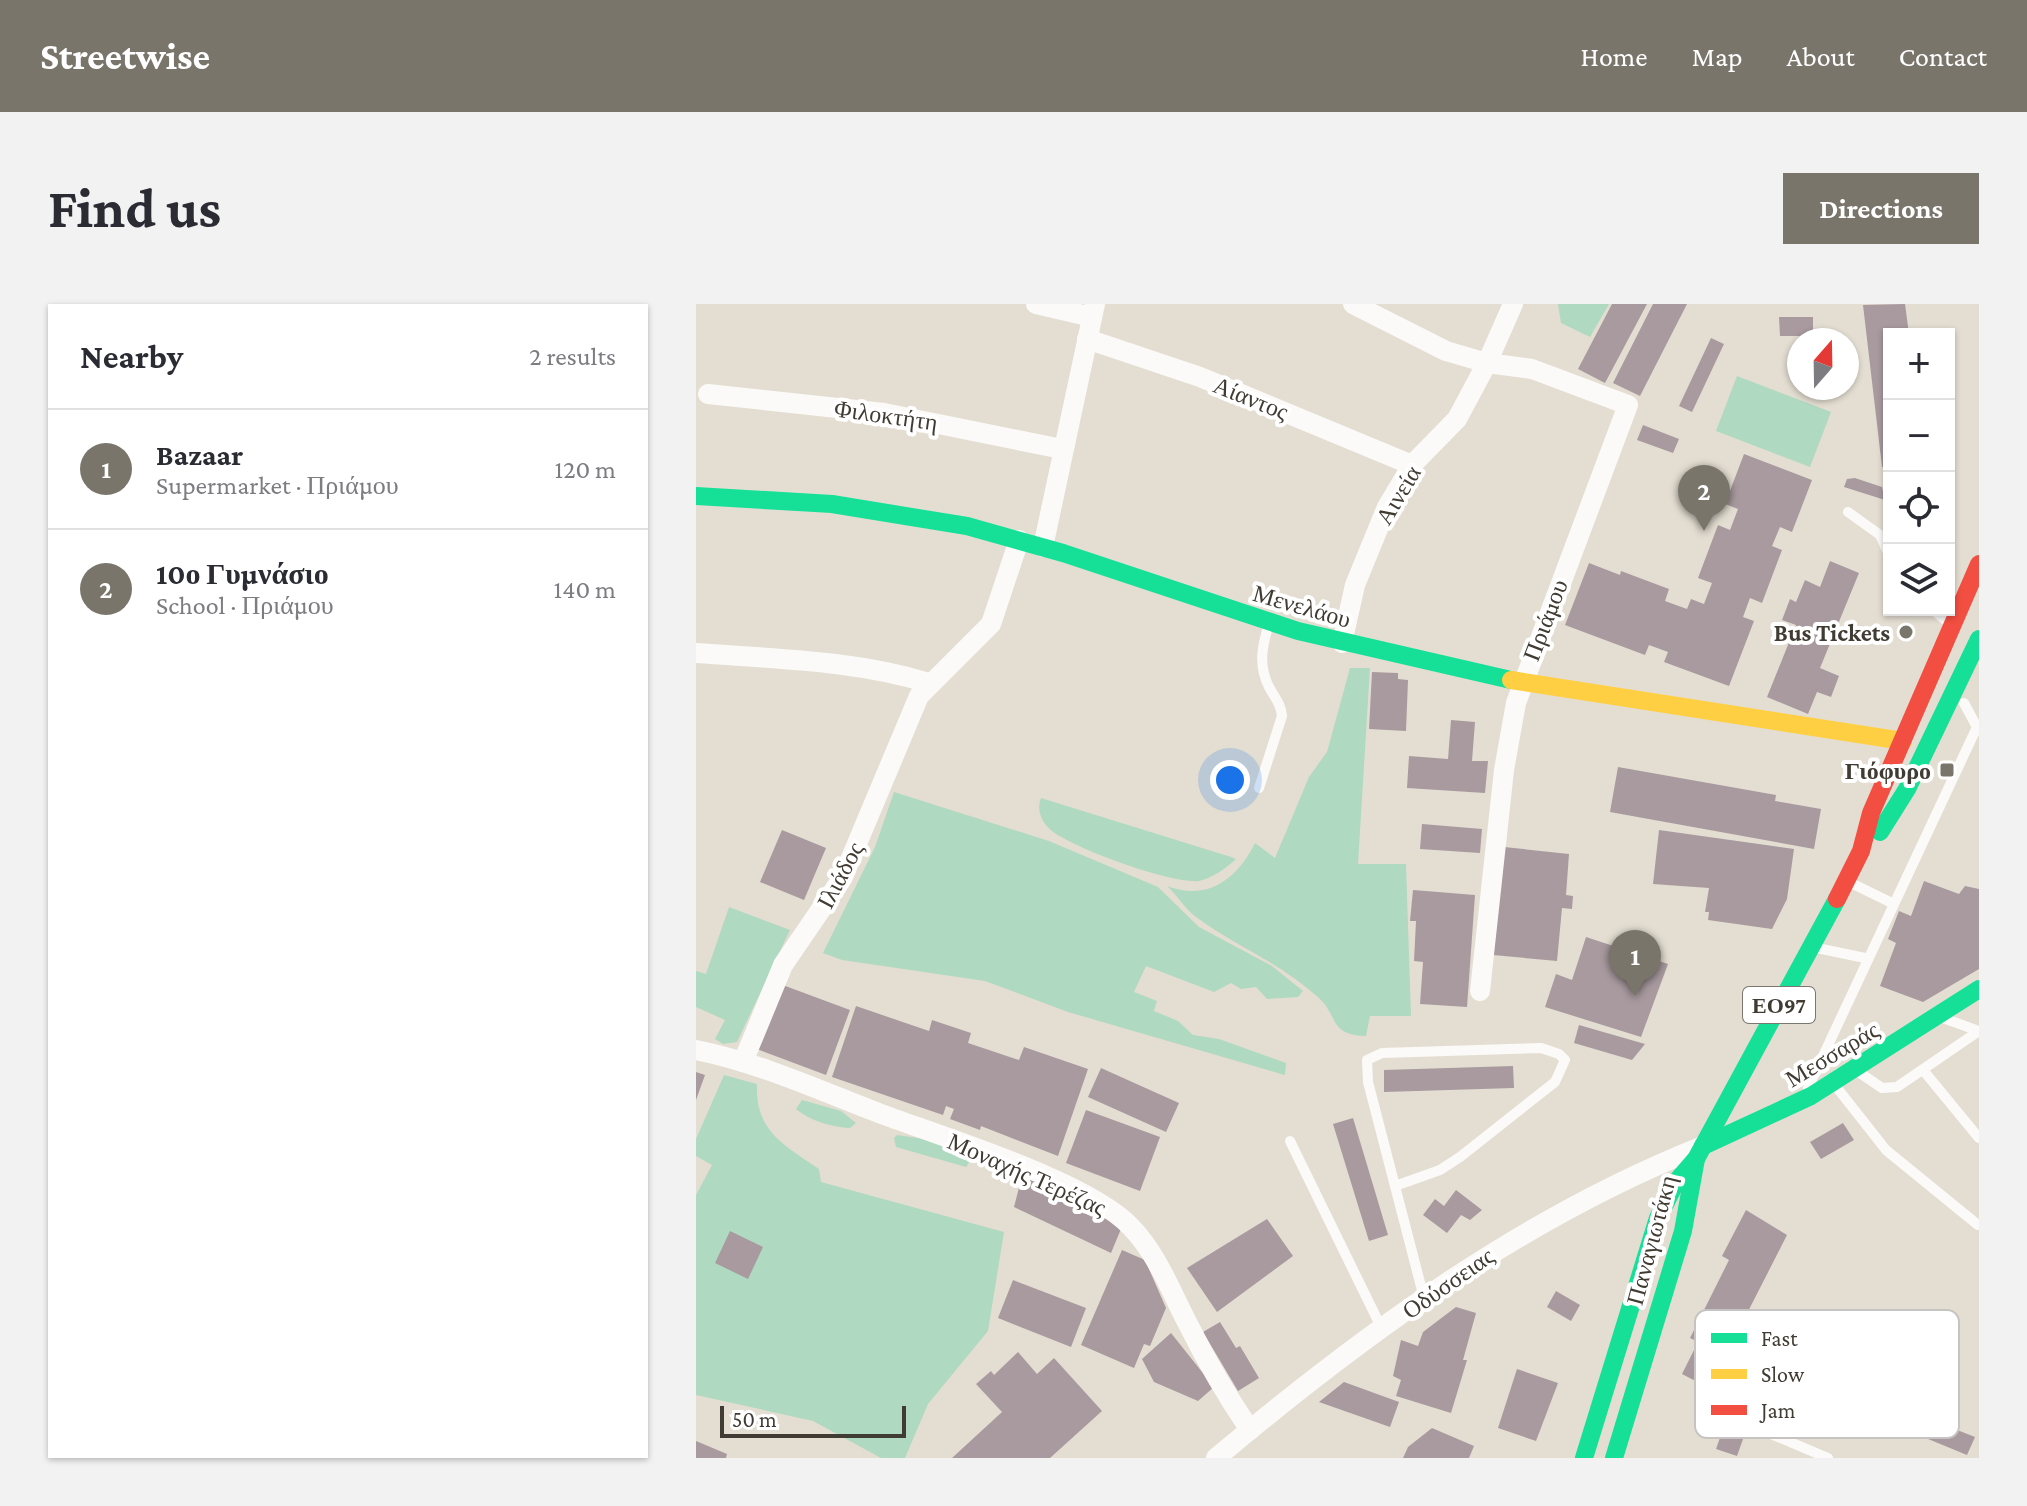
<!DOCTYPE html>
<html lang="en">
<head>
<meta charset="utf-8">
<style>
  body { margin:0; font-family:"Crimson Pro",serif; background:#f2f2f3; color:#2b2b33 }
  .controls { position:absolute; right:24px; top:24px; display:grid; overflow:hidden; border-radius:0px; box-shadow:0 2px 6px #0004 }
  .controls button { width:72px; height:72px; display:grid; place-items:center; padding:0; border:0; border-bottom:2px solid #e1e1e2; background:#fff; color:#2b2b33; font:40px sans-serif }
  .compass { position:absolute; left:1091px; top:24px; width:72px; height:72px; border-radius:50%; background:#fff; box-shadow:0 2px 6px #0004; rotate:20deg }
  .scale { position:absolute; left:24px; bottom:20px; width:186px; box-sizing:border-box; padding-left:8px; border:4px solid #413c33; border-top:0; font-size:22px; line-height:28px; white-space:nowrap; color:#413c33; -webkit-text-stroke:6px #fff; paint-order:stroke }
  .you { position:absolute; left:534px; top:476px; width:28px; height:28px; margin:-20px; border:6px solid #fff; border-radius:50%; background:#1a73e8; box-shadow:0 0 0 12px #1a73e833 }
  .badge { display:grid; place-items:center; width:52px; height:52px; border-radius:50%; background:#7a756b; color:#fff; font-size:26px; font-weight:700 }
  .pin { position:absolute; translate:-50% -66px; filter:drop-shadow(0 2px 4px #0008) }
  .pin::after { content:''; position:absolute; top:42px; width:28px; height:24px; background:inherit; clip-path:polygon(0 0,100% 0,50% 100%) }
  .list { margin:0; padding:0; list-style:none }
  h2 { display:flex; justify-content:space-between; align-items:center; height:104px; margin:0; padding:0 32px; font-size:34px }
  h2 small { font-size:26px; font-weight:400; color:#7c7c81 }
  .list li { display:grid; grid-template-columns:52px 1fr auto; gap:24px; align-items:center; box-sizing:border-box; height:120px; padding:0 32px; border-top:2px solid #e1e1e2 }
  .list b { display:block; font-size:30px; white-space:nowrap }
  .list p { margin:0; font-size:26px; white-space:nowrap; color:#7c7c81 }
  .list em { font-size:26px; font-style:normal; color:#7c7c81 }
  .icon { flex:none; width:44px; height:44px; fill:none; stroke:currentColor; stroke-width:2; stroke-linecap:round; stroke-linejoin:round }
  .map { position:relative; flex:none; width:1283px; height:1154px; overflow:hidden; border-radius:0px }
  header { display:flex; align-items:center; gap:48px; box-sizing:border-box; height:112px; padding:0 40px; background:#7a756b; color:#fff }
  header strong { font-size:38px }
  nav { display:flex; gap:44px; margin-inline-start:auto; font-size:28px }
  .intro { display:flex; align-items:center; justify-content:space-between; box-sizing:border-box; height:192px; padding:0 48px }
  h1 { margin:0; font-size:56px }
  .button { padding:20px 36px; border-radius:0px; background:#7a756b; color:#fff; font-size:28px; font-weight:700 }
  main { display:flex; gap:48px; padding:0 48px }
  aside { flex:1; background:#fff; border-radius:0px; box-shadow:0 2px 6px #0004 }
  .map>svg:first-child { display:block }
</style>
</head>
<body>
<header>
<strong>Streetwise</strong>
<nav><a>Home</a><a>Map</a><a>About</a><a>Contact</a></nav>
</header>
<div class="intro"><h1>Find us</h1><a class="button">Directions</a></div>
<main>
<aside>
<h2>Nearby<small>2 results</small></h2>
<ul class="list">
<li><span class="badge">1</span><div><b>Bazaar</b><p>Supermarket · Πριάμου</p></div><em>120 m</em></li>
<li><span class="badge">2</span><div><b>10ο Γυμνάσιο</b><p>School · Πριάμου</p></div><em>140 m</em></li>
</ul>
</aside>
<div class="map">
<svg width="1283" height="1154" viewBox="0 0 1283 1154">
  <rect width="100%" height="100%" fill="#e4ded2"/>
  <g fill="#afd9c0">
    <polygon points="862,0 913,0 894,33 865,19"/>
    <polygon points="1041,72 1135,108 1114,163 1020,127"/>
    <path d="M654,364h20l-12,196h48l5,152h-41l-4,20c-37,-1 -27,-19 -47,-38 -41,-37 -81,-50 -123,-81 -12,-9 -18,-21 -29,-31 41,16 71,-8 88,-43l20,15 34,-81 18,-25z"/>
    <polygon points="198,488 353,537 462,583 503,623 576,662 607,687 602,693 571,695 560,683 545,685 535,679 518,688 450,662 438,688 461,697 458,707 482,717 497,731 523,735 590,759 589,771 372,708 289,677 146,656 127,649 179,543"/>
    <path d="M345,494l190,59 5,2c-10,9 -23,19 -37,22 -28,3 -124,-32 -147,-50 -10,-8 -16,-21 -11,-33z"/>
    <polygon points="33,603 94,626 41,738 27,740 19,735 29,716 0,703 0,667 10,670"/>
    <path d="M28,771l33,9c-2,47 27,61 62,85l2,13 183,50 -16,99 -60,73 -23,54h-24l-68,-37 -117,-26v-200l16,-30 -16,-9v-17z"/>
    <path d="M106,796l39,11 15,12 -6,5c-18,-1 -40,-7 -54,-19z"/>
    <polygon points="201,831 235,836 271,848 275,856 270,863 200,843 198,834"/>
  </g>
  <g fill="#a89a9f">
    <polygon points="916,0 951,0 909,79 882,65"/>
    <polygon points="957,0 991,0 944,92 917,79"/>
    <polygon points="1209,0 1213,30 1193,30 1193,162 1186,163 1167,1"/>
    <polygon points="1083,13 1117,13 1117,32 1084,32"/>
    <polygon points="1015,34 1028,40 996,108 983,102"/>
    <polygon points="947,121 983,135 977,149 941,136"/>
    <polygon points="1048,150 1116,176 1096,228 1084,223 1076,242 1086,246 1066,299 1054,294 1047,313 1058,317 1033,382 968,358 972,348 953,341 949,351 869,321 893,259 924,271 925,267 973,285 969,297 991,305 995,295 1008,300 1016,279 1002,274 1022,221 1034,226 1042,205 1029,200"/>
    <polygon points="1159,174 1186,183 1189,196 1148,183 1151,175"/>
    <polygon points="1134,257 1163,269 1124,364 1143,372 1135,393 1121,388 1112,410 1071,393 1100,321 1086,316 1094,295 1100,298 1109,276 1124,283"/>
    <polygon points="676,368 702,369 702,375 712,376 710,427 673,425"/>
    <polygon points="755,416 779,418 776,457 792,457 789,489 711,484 713,452 752,455"/>
    <polygon points="922,463 1080,491 1079,497 1125,505 1118,545 914,508"/>
    <polygon points="726,520 786,525 784,549 724,545"/>
    <polygon points="86,526 130,544 108,596 64,578"/>
    <polygon points="963,526 1098,545 1091,595 1076,625 1012,616 1013,608 1009,608 1013,584 957,580"/>
    <polygon points="808,543 873,550 870,591 877,592 876,605 866,604 861,657 797,651"/>
    <polygon points="1228,577 1263,590 1269,582 1283,585 1283,665 1227,698 1184,682 1200,639 1192,635 1203,607 1215,612"/>
    <polygon points="717,586 779,591 771,703 724,700 727,658 718,657 720,617 714,617"/>
    <polygon points="890,633 972,660 945,733 849,703 860,670 876,676"/>
    <polygon points="84,680 154,706 130,771 61,745"/>
    <polygon points="160,702 233,727 236,716 275,729 272,739 323,756 328,743 392,765 362,852 285,822 284,826 254,815 258,805 250,802 247,811 136,773"/>
    <polygon points="883,721 949,740 936,756 878,739"/>
    <polygon points="817,762 818,784 688,788 688,766"/>
    <polygon points="405,764 483,799 470,828 392,793"/>
    <polygon points="0,768 9,771 0,796"/>
    <polygon points="390,806 464,833 444,887 370,859"/>
    <polygon points="657,814 692,931 673,937 637,820"/>
    <polygon points="1147,819 1158,836 1125,855 1114,838"/>
    <polygon points="326,872 400,905 425,925 415,949 318,903"/>
    <polygon points="760,886 786,906 774,916 765,911 751,929 727,911 739,895 748,902"/>
    <polygon points="1050,906 1091,931 1013,1084 986,1070 1002,1038 994,1034 1033,956 1026,952"/>
    <polygon points="571,915 597,952 521,1008 491,964"/>
    <polygon points="34,927 67,943 52,975 19,959"/>
    <polygon points="426,946 449,956 470,1004 454,1042 448,1040 438,1064 385,1041"/>
    <polygon points="317,976 390,1004 375,1043 302,1014"/>
    <polygon points="860,987 884,1001 875,1017 851,1003"/>
    <polygon points="760,1003 780,1009 767,1056 771,1056 755,1109 700,1092 705,1076 697,1072 705,1036 722,1042 727,1028"/>
    <polygon points="524,1018 540,1044 544,1042 563,1074 542,1087 507,1028"/>
    <polygon points="475,1029 518,1083 502,1097 458,1078 446,1055"/>
    <polygon points="1074,1029 1258,1107 1251,1122 1279,1133 1271,1151 1101,1081 1109,1064 1094,1058 1086,1074 1074,1068 1064,1090 1050,1085"/>
    <polygon points="322,1048 341,1070 358,1054 406,1107 354,1154 256,1154 306,1108 280,1080 295,1067 298,1071"/>
    <polygon points="821,1065 862,1079 840,1137 802,1124"/>
    <polygon points="648,1078 703,1098 694,1123 623,1098"/>
    <polygon points="736,1124 778,1142 773,1154 707,1154 712,1143"/>
    <polygon points="1026,1128 1047,1135 1041,1152 1020,1145"/>
    <polygon points="0,1137 31,1150 30,1154 0,1154"/>
  </g>
  <g fill="none" stroke-linecap="round" stroke-linejoin="round">
    <g stroke="#fbfaf8" stroke-width="10">
      <polyline points="1152,208 1184,231 1193,251"/>
      <polyline points="1237,306 1254,320"/>
      <path d="M563,484l23,-72c-1,-12 -7,-18 -13,-29 -11,-22 -7,-41 0,-63"/>
      <polyline points="1155,579 1196,599"/>
      <polyline points="1121,644 1169,654"/>
      <polyline points="1247,714 1283,727"/>
      <polyline points="1227,766 1283,834"/>
      <polyline points="1161,767 1186,784 1201,783 1283,727"/>
      <polyline points="1138,780 1190,846 1282,921"/>
      <polyline points="1112,784 1281,423 1268,399"/>
      <polyline points="594,837 686,1025"/>
      <polyline points="699,882 744,866 764,853 859,778 869,756 863,750 845,744 686,749 671,756 672,778 728,994"/>
      <polyline points="1011,1103 1132,1154"/>
    </g>
    <g stroke="#fbfaf8" stroke-width="20">
      <polyline points="340,0 396,13"/>
      <polyline points="391,35 504,73 716,161"/>
      <polyline points="12,90 188,109 366,145"/>
      <polyline points="347,243 399,0"/>
      <polyline points="646,339 659,281 691,203 716,161 761,115 791,59 750,47 657,0"/>
      <path d="M0,349c78,6 158,7 233,30"/>
      <polyline points="784,687 808,466 820,399 932,101 836,65 791,59 817,0"/>
      <path d="M0,746c65,13 127,42 188,65 62,23 205,67 247,112 27,28 40,65 58,99 18,36 38,70 61,104"/>
      <polyline points="47,758 87,661 147,573 223,392 295,320 323,236"/>
      <path d="M520,1154c148,-124 306,-240 487,-312"/>
    </g>
    <g stroke="#16e098" stroke-width="18">
      <polyline points="0,192 136,200 271,222 367,249 602,327 815,376"/>
      <polyline points="1184,528 1211,485 1283,335"/>
      <polyline points="1007,842 1115,792 1283,685"/>
      <polyline points="888,1154 962,914 980,878 1000,855 1141,595"/>
      <polyline points="918,1154 987,927 1000,855"/>
    </g>
    <polyline stroke="#ffcf43" stroke-width="18" points="815,376 1207,437"/>
    <polyline stroke="#f24e42" stroke-width="18" points="1141,595 1165,547 1175,509 1283,260"/>
  </g>
  <g fill="#7a756b" stroke="#fff" stroke-width="3">
    <circle cx="1210" cy="328" r="8"/>
    <rect x="1243" y="458" width="16" height="16" rx="4"/>
  </g>
  <g text-anchor="middle" dominant-baseline="central" stroke-width="8" stroke-linejoin="round" paint-order="stroke">
    <rect fill="#fff" stroke="#7a7670" stroke-width="2" x="1047" y="683" width="72" height="36" rx="6"/>
    <g font-size="22" font-weight="bold" fill="#413c33">
      <text x="1083" y="701">ΕΟ97</text>
    </g>
    <g font-size="24" fill="#413c33" stroke="#fff">
      <text transform="translate(555 94) rotate(22)">Αίαντος</text>
      <text transform="translate(190 111) rotate(8)">Φιλοκτήτη</text>
      <text transform="translate(702 191) rotate(-59)">Αινεία</text>
      <text transform="translate(606 302) rotate(16)">Μενελάου</text>
      <text transform="translate(849 316) rotate(-69)">Πριάμου</text>
      <text transform="translate(144 571) rotate(-62)">Ιλιάδος</text>
      <text transform="translate(1136 750) rotate(-31)">Μεσσαράς</text>
      <text transform="translate(331 870) rotate(24)">Μοναχής Τερέζας</text>
      <text transform="translate(955 936) rotate(-75)">Παναγιωτάκη</text>
      <text transform="translate(752 979) rotate(-35)">Οδύσσειας</text>
    </g>
    <g font-size="24" font-weight="bold" fill="#413c33" stroke="#fff" text-anchor="end">
      <text x="1194" y="328">Bus Tickets</text>
      <text x="1235" y="466">Γιόφυρο</text>
    </g>
  </g>
  <rect x="999" y="1006" width="264" height="128" rx="12" fill="#fff" stroke="#c6c4c2" stroke-width="2"/>
  <rect x="1015" y="1029" width="36" height="10" fill="#16e098"/>
  <rect x="1015" y="1065" width="36" height="10" fill="#ffcf43"/>
  <rect x="1015" y="1101" width="36" height="10" fill="#f24e42"/>
  <g font-size="22" fill="#413c33">
    <text x="1065" y="1042">Fast</text>
    <text x="1065" y="1078">Slow</text>
    <text x="1065" y="1114">Jam</text>
  </g>
</svg>
<div class="controls">
<button>+</button>
<button>−</button>
<button><svg class="icon" aria-label="locate" viewBox="0 0 24 24"><circle cx="12" cy="12" r="6"/><path d="M12 2v4M12 18v4M2 12h4M18 12h4"/></svg></button>
<button><svg class="icon" aria-label="layers" viewBox="0 0 24 24"><path d="M12 4l9 5-9 5-9-5zM3 14l9 5 9-5"/></svg></button>
</div>
<svg class="compass" viewBox="-18 -18 36 36"><path d="M0-13l5 13h-10z" fill="#e53935"/><path d="M0 13l5-13h-10z" fill="#7c7c81"/></svg>
<div class="scale">50 m</div>
<div class="you"></div>
<div class="pin badge" style="left:939px;top:692px">1</div>
<div class="pin badge" style="left:1008px;top:227px">2</div>
</div>
</main>
</body>
</html>
